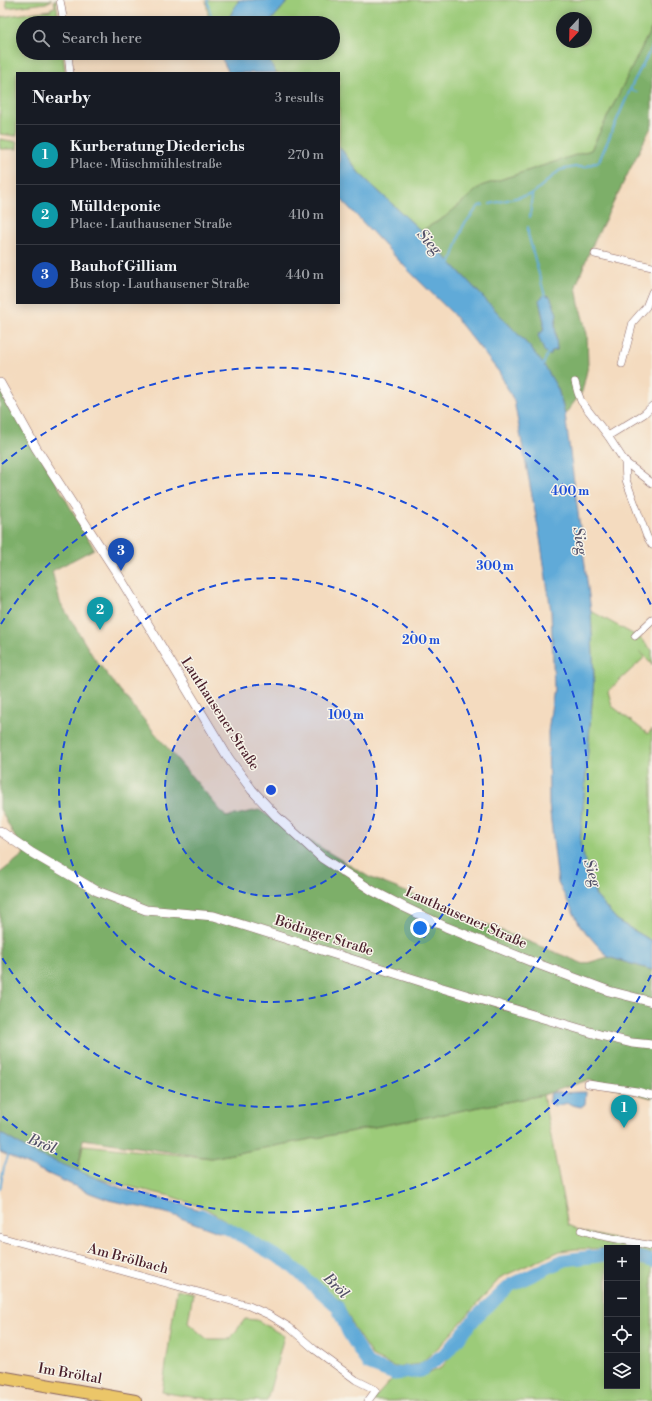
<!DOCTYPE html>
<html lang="en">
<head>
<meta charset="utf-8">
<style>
  body { margin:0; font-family:"Libre Bodoni",serif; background:#20242c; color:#f1f3f6 }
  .controls { position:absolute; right:12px; bottom:12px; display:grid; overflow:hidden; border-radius:0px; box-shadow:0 2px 10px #0003 }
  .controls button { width:36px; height:36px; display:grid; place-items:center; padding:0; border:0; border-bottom:1px solid #363941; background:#171b24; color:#f1f3f6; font:20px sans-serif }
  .compass { position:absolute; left:556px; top:12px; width:36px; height:36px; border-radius:50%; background:#171b24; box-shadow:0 2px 10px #0003; rotate:202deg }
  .you { position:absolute; left:420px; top:928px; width:14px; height:14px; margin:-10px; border:3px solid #fff; border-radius:50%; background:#1a73e8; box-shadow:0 0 0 6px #1a73e833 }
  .badge { display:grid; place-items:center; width:26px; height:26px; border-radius:50%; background:#d1495b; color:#fff; font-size:13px; font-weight:700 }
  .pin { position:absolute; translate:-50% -33px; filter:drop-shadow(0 1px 2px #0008) }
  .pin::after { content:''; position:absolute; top:21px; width:14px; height:12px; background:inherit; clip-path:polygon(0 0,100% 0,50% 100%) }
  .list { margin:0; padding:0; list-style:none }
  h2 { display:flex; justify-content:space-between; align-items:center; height:52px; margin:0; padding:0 16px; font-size:17px }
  h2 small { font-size:13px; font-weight:400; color:#9ea1a6 }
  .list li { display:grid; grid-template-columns:26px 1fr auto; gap:12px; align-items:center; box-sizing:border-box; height:60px; padding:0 16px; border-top:1px solid #363941 }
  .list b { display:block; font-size:15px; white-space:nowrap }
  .list p { margin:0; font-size:13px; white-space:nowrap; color:#9ea1a6 }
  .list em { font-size:13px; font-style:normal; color:#9ea1a6 }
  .icon { flex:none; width:22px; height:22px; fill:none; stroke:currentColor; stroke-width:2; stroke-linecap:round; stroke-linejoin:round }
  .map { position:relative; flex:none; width:652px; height:1401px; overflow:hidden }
  .search { position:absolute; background:#171b24; box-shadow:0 2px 10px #0003; left:16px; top:16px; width:324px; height:44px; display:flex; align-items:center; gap:10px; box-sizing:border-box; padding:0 14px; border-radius:22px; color:#9ea1a6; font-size:15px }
  .panel { position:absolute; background:#171b24; box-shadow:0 2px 10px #0003; left:16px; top:72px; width:324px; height:232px; border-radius:0px }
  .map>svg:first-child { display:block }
</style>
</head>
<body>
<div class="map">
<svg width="652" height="1401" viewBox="0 0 652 1401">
  <rect width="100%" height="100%" fill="#f7f3e8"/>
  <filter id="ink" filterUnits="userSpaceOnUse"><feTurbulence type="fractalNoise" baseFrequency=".025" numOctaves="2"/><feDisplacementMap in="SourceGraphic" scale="8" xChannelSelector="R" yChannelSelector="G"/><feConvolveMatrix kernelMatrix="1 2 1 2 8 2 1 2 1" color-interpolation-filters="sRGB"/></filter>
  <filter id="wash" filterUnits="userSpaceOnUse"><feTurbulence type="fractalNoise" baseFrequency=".012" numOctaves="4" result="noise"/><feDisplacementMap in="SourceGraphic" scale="16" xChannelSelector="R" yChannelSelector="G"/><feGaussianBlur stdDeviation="0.9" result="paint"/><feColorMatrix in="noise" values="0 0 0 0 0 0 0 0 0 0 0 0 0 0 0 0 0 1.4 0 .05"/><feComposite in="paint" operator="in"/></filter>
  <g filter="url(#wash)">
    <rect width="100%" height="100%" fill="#f4dbbf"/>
    <g fill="#9ccb79" stroke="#737552" fill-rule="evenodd">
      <polygon points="6,0 52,0 46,3 7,8"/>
      <polygon points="54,0 56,0 59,23 23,23 23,53 63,53 65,73 17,73 17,136 0,134 0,17 51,10 51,8 55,7"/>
      <polygon points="206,0 239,0 226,23 209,23"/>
      <path d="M289,0h363v27l-61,123 -110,36 -36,31 -24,14 -62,-58 -20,-27v-73h-63l-6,-11 -1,-9h64v-30h-64zM562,18h24v24h-24z"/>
      <polygon points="0,139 17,142 17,149 0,149"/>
      <polygon points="591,611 640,638 652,650 652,665 640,651 644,658 608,691 612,706 648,734 652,729 652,941 618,921 596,896 580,844 594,679"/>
      <polygon points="543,1095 568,1225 583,1232 652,1248 652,1254 637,1251 637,1248 575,1249 560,1251 501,1277 442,1344 420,1364 395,1367 373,1357 355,1330 341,1301 291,1260 205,1208 170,1196 126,1186 86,1175 78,1171 83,1145 211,1158"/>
      <polygon points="607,1258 607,1386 637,1386 637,1261 652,1265 652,1401 372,1401 392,1379 420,1377 441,1368 482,1317 513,1287 563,1263"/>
      <path d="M177,1289l16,4 -5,30 19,16h23l15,-20 12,1 27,16 -17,65c-35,0 -70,-2 -105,-9z"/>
    </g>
    <g fill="#7daf69" stroke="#64674a" fill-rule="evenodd">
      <path d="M652,27v98l-62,125 -14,36 3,18 8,30 1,32 -6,26 -17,22 -7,-25 -29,-43 -108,-115 24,-14 36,-31 110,-36zM541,310l16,9 -2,6 2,25 -5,1 -14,-16 5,-4 1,-9z"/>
      <polygon points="0,384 94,549 52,571 60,602 94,658 149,726 226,817 259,810 369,877 584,964 608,957 652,970 652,1098 588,1080 543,1095 211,1158 83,1139 78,1171 32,1152 0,1133 0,873 24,854 0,809"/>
    </g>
    <g fill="#60aad8" stroke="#556482">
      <polygon points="239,0 289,0 269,23 226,23"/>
      <polygon points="219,53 269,53 270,62 276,73 229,73"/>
      <polygon points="339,146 359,173 421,231 529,346 544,365 558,389 565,414 591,611 594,679 580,844 596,896 618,921 652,941 652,970 608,957 581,927 558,883 549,804 548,732 554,688 551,611 540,538 514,401 499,372 452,313 406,268 339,197"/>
      <polygon points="544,295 550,296 557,314 555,325 557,350 552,351 550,356 544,351 538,335 543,331 544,322 539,300"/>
      <polygon points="586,1092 585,1104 581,1107 572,1105 568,1103 555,1106 548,1102 551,1093"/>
      <polygon points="0,1133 32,1152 123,1189 178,1203 215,1215 221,1233 170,1214 109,1200 90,1193 0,1152"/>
    </g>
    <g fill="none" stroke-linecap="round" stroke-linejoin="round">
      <g stroke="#60aad8" stroke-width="2">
        <polyline points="207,0 213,23"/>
        <polyline points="631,90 637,92"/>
        <polyline points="490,204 532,194"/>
        <polyline points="530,217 532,194 560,170 575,167 585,167 599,161 633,83 652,47"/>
        <polyline points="528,227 528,234 545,296"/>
        <polyline points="450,265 463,226 479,206 483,205"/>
        <polyline points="543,366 548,351"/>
        <polyline points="0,1189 4,1167 9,1154"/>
      </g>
      <g stroke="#60aad8" stroke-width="13">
        <polyline points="201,1215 238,1234 288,1263 337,1306 348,1332 368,1364 394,1374 421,1371 447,1352 477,1316 511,1285 564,1260 607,1255"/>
        <polyline points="637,1257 652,1261"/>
      </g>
    </g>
  </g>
  <g filter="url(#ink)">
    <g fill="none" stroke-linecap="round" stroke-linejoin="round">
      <g stroke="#86615f" stroke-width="8">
        <g id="minor">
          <polyline points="60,0 64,23"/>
          <polyline points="68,53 70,73"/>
          <polyline points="595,254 652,267"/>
          <polyline points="622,364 633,322 646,307 652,292"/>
          <polyline points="575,382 578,393 581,401 608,436 625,462 652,483"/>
          <polyline points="608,436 644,414 652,406"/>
          <polyline points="625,462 626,480 647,537 652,545"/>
          <polyline points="635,636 652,620"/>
          <polyline points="588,1084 637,1091 652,1095"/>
          <polyline points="581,1230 597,1235 652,1246"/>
          <polyline points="0,1237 249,1306 269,1315 289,1327 314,1349 356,1380 376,1390 368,1401"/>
        </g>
      </g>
      <g stroke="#86615f" stroke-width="10">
        <g id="tertiary">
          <polyline points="0,383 36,448 117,573 229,759 252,790 276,816 322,858 373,891 404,907 446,927 535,963 609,991 652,1002"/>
          <polyline points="0,831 32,853 97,891 146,910 214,916 439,987 600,1035 632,1043 652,1045"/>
        </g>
      </g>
      <g stroke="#86615f" stroke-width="14">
        <polyline id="primary" points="0,1377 135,1401"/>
      </g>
      <use href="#minor" stroke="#fff" stroke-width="7"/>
      <use href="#tertiary" stroke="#fff" stroke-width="9"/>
      <use href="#primary" stroke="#ebc669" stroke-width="12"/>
    </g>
  </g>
  <circle cx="271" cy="790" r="106" fill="#1d4ed8" fill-opacity=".12"/>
  <g fill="none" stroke="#1d4ed8" stroke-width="2" stroke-dasharray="7 5">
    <circle cx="271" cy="790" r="106"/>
    <circle cx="271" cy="790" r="212"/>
    <path d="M1 624A317 317 0 1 1 1 956"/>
    <path d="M651 975A423 423 0 0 1 2 1116M2 464A423 423 0 0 1 651 605"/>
  </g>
  <g text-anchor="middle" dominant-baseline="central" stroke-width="3" stroke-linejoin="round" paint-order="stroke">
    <g font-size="14" fill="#4a1f2b" stroke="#f7f3e8">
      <text transform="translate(220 714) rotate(57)">Lauthausener Straße</text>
      <text transform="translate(466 918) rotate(24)">Lauthausener Straße</text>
      <text transform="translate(324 936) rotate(18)">Bödinger Straße</text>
      <text transform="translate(128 1259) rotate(15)">Am Brölbach</text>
      <text transform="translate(70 1374) rotate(10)">Im Bröltal</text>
    </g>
    <g font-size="15" font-style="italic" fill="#525068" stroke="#f7f3e8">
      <text transform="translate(429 242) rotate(47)">Sieg</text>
      <text transform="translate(580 541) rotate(81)">Sieg</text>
      <text transform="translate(592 873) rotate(74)">Sieg</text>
      <text transform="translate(42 1144) rotate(22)">Bröl</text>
      <text transform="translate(336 1286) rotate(45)">Bröl</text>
    </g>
  </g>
  <circle cx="271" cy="790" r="6" fill="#1d4ed8" stroke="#f7f3e8" stroke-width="2"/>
  <g font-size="12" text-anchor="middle" font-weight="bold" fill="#1d4ed8" stroke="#f7f3e8" stroke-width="3" stroke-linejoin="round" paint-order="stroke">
    <text x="570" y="495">400 m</text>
    <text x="495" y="570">300 m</text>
    <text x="421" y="644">200 m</text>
    <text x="346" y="719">100 m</text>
  </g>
</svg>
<div class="controls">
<button>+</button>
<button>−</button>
<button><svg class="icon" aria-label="locate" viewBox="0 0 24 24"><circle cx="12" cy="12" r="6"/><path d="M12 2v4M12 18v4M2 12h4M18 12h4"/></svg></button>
<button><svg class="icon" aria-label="layers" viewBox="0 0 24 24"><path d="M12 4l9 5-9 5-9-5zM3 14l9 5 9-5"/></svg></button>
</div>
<svg class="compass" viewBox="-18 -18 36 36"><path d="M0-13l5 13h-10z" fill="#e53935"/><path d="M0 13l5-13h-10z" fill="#9ea1a6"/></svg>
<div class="you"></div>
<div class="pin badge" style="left:624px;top:1128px;background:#0f9aa8">1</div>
<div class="pin badge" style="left:100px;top:630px;background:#0f9aa8">2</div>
<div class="pin badge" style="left:121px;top:571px;background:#1a4fb4">3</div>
<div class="search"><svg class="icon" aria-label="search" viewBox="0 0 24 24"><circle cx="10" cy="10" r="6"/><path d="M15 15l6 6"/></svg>Search here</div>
<section class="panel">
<h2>Nearby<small>3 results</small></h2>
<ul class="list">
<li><span class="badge" style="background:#0f9aa8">1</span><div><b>Kurberatung Diederichs</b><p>Place · Müschmühlestraße</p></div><em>270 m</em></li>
<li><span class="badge" style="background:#0f9aa8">2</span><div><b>Mülldeponie</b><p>Place · Lauthausener Straße</p></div><em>410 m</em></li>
<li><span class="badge" style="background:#1a4fb4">3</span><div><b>Bauhof Gilliam</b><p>Bus stop · Lauthausener Straße</p></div><em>440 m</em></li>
</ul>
</section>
</div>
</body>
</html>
